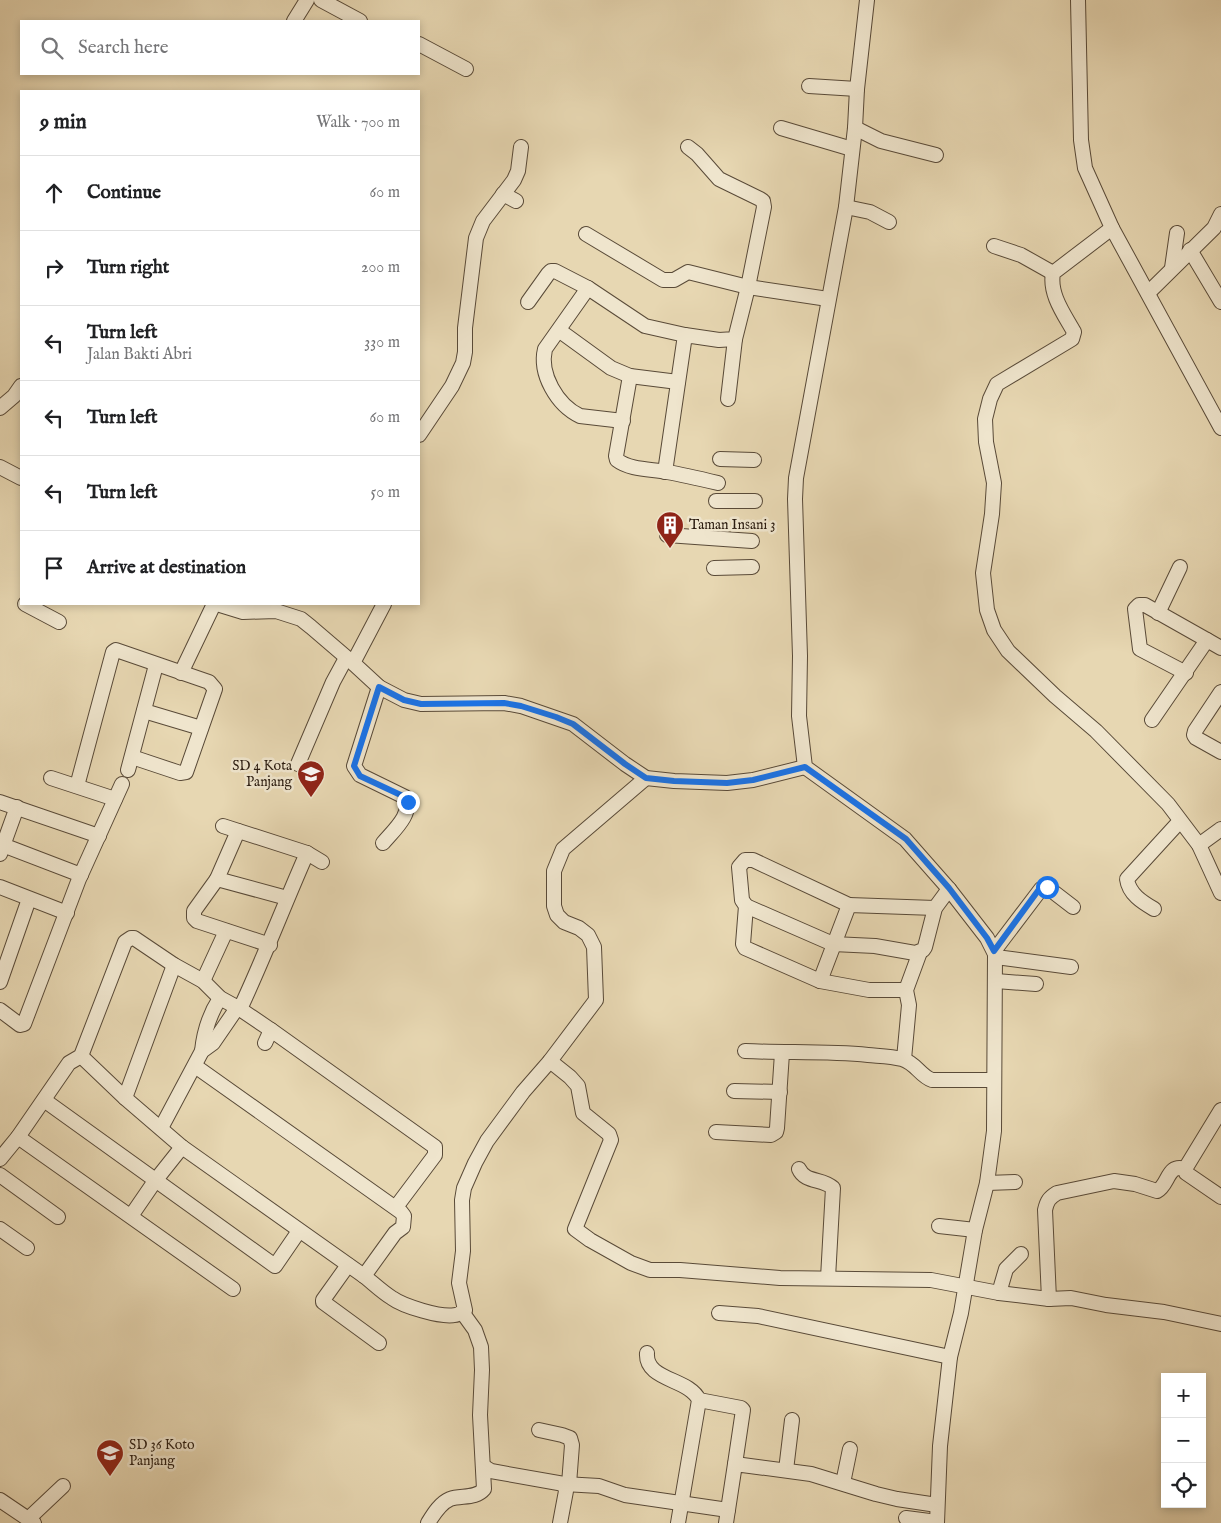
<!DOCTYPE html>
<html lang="en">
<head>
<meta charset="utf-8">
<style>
  body { margin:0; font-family:"IM FELL English",serif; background:#f2f2f2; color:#202124 }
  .controls { position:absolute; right:15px; bottom:15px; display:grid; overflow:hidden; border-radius:0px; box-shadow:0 2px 8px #0003 }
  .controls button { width:45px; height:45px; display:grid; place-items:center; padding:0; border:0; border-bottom:1px solid #e0e0e0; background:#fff; color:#202124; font:25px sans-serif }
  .stop { position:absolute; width:15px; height:15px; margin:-11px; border:4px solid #1a73e8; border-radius:50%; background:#fff }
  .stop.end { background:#1a73e8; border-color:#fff; box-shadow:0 1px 5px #0008 }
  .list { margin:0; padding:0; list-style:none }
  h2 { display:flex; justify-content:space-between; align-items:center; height:65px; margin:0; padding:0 20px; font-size:21px }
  h2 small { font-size:16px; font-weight:400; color:#757577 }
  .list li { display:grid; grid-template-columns:32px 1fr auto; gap:15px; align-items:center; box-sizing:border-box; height:75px; padding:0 20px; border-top:1px solid #e0e0e0 }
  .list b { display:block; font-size:19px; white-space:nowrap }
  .list p { margin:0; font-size:16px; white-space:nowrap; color:#757577 }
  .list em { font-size:16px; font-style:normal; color:#757577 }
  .icon { flex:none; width:28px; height:28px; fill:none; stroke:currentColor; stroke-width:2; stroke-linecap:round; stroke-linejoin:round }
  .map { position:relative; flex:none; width:1221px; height:1523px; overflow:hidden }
  .search { position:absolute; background:#fff; box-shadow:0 2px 8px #0003; left:20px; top:20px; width:400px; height:55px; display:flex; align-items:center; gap:12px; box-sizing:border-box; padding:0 18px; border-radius:0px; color:#757577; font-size:19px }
  .panel { position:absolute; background:#fff; box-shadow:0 2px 8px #0003; left:20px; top:90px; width:400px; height:515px; border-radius:0px }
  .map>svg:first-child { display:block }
</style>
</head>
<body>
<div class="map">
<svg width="1221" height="1523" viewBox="0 0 1221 1523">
  <rect width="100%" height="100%" fill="#e7d7b2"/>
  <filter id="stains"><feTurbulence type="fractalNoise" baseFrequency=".004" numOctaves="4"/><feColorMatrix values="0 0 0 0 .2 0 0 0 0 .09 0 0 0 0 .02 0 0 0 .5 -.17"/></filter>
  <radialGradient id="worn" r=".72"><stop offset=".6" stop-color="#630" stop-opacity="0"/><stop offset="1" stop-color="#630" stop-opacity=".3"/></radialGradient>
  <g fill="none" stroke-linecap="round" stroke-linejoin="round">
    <g stroke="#594a38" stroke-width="16">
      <g id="minor">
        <polyline points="321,0 360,21"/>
        <polyline points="867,0 857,89 855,128 846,207 796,478 795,499 800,656 799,716 805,767 905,839 949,889 987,938 995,954 994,1131 987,1183 975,1230 961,1313 950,1357 940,1446 937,1523"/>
        <polyline points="1078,0 1081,140 1085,168 1112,228 1221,428"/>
        <polyline points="294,21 307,0"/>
        <polyline points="419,44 466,69"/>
        <polyline points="809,86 857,89"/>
        <polyline points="781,128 852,149"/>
        <polyline points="855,128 881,141 936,155"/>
        <polyline points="503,194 516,201"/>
        <polyline points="846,207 870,212 889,222"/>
        <path d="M1112,228l-59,45c-4,21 11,41 21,59l-2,7 -75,45 -7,15 -5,20 1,23 8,41 -2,31 -9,59 4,37 7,20 14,21 47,45 41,35 72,73 31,41 22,48"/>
        <polyline points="586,234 663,280 674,280 688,272 748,287 828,299"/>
        <polyline points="994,246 1021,255 1053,273"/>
        <polyline points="1190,250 1221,302"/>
        <polyline points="1172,268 1177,233"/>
        <path d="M588,288l-43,61c-6,25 12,56 35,67l43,5"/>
        <polyline points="1148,293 1214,228 1221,214"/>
        <polyline points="528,302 548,274 551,271 555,271 588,288 645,326 685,335"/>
        <polyline points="560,331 611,368 630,376 678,382"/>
        <path d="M630,376l-14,80 1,4c13,10 34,9 50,12 17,3 34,7 51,11"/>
        <polyline points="728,399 735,339"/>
        <polyline points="0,408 14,396 21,386"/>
        <polyline points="419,435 452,386 463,363 465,352 465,328 476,238 483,221 514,180 518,171 521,147"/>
        <polyline points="720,459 754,460"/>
        <polyline points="0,467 21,478"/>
        <polyline points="665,472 685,335 719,340 735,339 748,287 764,207 763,201 760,199 719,179 697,154 688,147"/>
        <polyline points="716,501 755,501"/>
        <polyline points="667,535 752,541"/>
        <polyline points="714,568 752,567"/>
        <polyline points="25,604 59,622"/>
        <polyline points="217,604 243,612 276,611 301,619 311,627 353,663 379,687 404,700 421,704 504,703 521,706 573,724 625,764 646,778 674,781 727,783 753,780 805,767"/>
        <polyline points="1158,613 1180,567"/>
        <polyline points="353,663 384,604"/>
        <polyline points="181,673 214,604"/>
        <polyline points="1186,673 1140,649 1135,609 1139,605 1145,605 1207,640"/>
        <path d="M379,687l-25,79 6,9 45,22c9,16 -12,34 -22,46"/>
        <polyline points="1221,692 1195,731 1194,735 1196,738 1221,752"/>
        <polyline points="144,711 201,728"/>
        <polyline points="1152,720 1207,640 1221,648"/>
        <polyline points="298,764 333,682 346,658"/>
        <polyline points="128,770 156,665"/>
        <polyline points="51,778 115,799"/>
        <polyline points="77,786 113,652 116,650 209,682 215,689 186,772 180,773 132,757"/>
        <polyline points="0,802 99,836"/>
        <polyline points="223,826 307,853 322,862"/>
        <polyline points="238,831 217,879 287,898"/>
        <polyline points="0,844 81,875"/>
        <polyline points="1199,845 1221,829"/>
        <polyline points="0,854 17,807"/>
        <polyline points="217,879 194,911 194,918 197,921 270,945"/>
        <polyline points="0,887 67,913"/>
        <polyline points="849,905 753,860 745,860 739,867 742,900 746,906 743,944 745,948 820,981 869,990 906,990"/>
        <polyline points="746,906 833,944 875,946 915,953 923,950 925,947 935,908 949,889"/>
        <path d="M1154,909c-12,-7 -25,-15 -27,-30l53,-58"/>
        <polyline points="994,951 1041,889 1047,887 1073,907"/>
        <polyline points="996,957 1071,967"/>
        <polyline points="203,981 226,931"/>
        <polyline points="820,981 849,905 935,908"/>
        <polyline points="996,981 1036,984"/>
        <polyline points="0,982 29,899"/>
        <polyline points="240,1009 271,1030 265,1043"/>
        <polyline points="0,1010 20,1025 24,1024 79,879 122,784"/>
        <polyline points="271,1030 435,1147 435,1155 396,1207"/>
        <path d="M202,1051c2,-20 7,-36 18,-53"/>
        <path d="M745,1051c41,2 82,0 123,4 11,1 23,1 34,4 14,4 18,17 30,21h62"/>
        <path d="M81,1056l44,42 57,49 182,129c9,7 18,16 28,22 11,8 49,20 63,17 3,0 7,-3 10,-5l-6,-27 4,-32 -1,-51 2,-12 11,-25 12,-22 36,-49 27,-31 46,-61 -2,-53 -6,-12 -9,-7 -15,-6 -7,-7 -3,-9v-35l9,-22 83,-71"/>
        <polyline points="904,1059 909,1005 906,990 920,952"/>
        <polyline points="550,1061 570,1077 578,1086 583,1113 609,1134 611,1140 575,1229 590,1240 631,1263 650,1270 680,1270 780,1278 931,1280 999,1293 1049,1299 1071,1298 1106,1305 1164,1312 1221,1324"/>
        <polyline points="195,1066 401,1212 404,1216 403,1227 395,1233 364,1276"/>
        <polyline points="734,1091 780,1092"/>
        <polyline points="125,1098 174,965"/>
        <polyline points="44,1100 275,1266 299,1231"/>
        <polyline points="1221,1110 1185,1169 1186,1173 1221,1197"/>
        <polyline points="161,1128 202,1051 213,1043 237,1008"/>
        <polyline points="716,1132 771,1135 776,1132 777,1128 782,1053"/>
        <polyline points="18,1137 233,1289"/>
        <path d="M0,1159l18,-22 51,-74 12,-7 44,-114 6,-4h3l40,27 29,16 17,17 20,11c24,-51 44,-104 67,-156"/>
        <path d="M799,1169c6,14 24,9 34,19l-5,90"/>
        <polyline points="0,1175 58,1217"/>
        <polyline points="987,1183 1015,1182"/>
        <polyline points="131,1216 155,1181 182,1147"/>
        <polyline points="939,1226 975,1230"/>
        <polyline points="0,1229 27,1248"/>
        <polyline points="348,1265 323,1300 323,1302 379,1343"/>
        <polyline points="999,1293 1006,1269 1021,1254"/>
        <path d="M1049,1299l-4,-89c2,-9 4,-12 12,-17l57,-12 21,3 22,7c12,-6 10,-28 28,-22"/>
        <polyline points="719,1313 758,1316 950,1357"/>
        <path d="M647,1353c-2,28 42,25 52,47l-21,123"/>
        <polyline points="699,1400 741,1408 743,1410 735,1464"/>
        <polyline points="539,1430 562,1435 570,1438 572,1445 569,1484"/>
        <polyline points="483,1466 491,1471 564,1484 566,1491 560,1523"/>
        <polyline points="786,1470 792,1420"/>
        <polyline points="843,1483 850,1449"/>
        <polyline points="564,1484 599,1486 625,1495 728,1510"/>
        <polyline points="0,1500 34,1523"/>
        <polyline points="906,1518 937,1522"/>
        <polyline points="28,1519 63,1486"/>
        <path d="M428,1523c5,-8 12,-20 22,-24 11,-4 26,0 34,-10l-4,-74 2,-45 -1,-23 -6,-17 -13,-18"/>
        <polyline points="726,1523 735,1464 811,1474 876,1494 897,1499 937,1505"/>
      </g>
    </g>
    <use href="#minor" stroke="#efe5cd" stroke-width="14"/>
  </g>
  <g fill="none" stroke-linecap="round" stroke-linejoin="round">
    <polyline stroke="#1a73e8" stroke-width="6" points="408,802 405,797 360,776 354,766 379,687 404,700 421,704 504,703 521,706 556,717 573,724 625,764 646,778 674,781 727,783 753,780 805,767 906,839 949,888 987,938 994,951 1040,888 1047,887"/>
  </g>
  <defs>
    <g id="building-pin" transform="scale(1.4375)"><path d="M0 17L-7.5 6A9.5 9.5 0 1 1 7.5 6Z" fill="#8f2418" stroke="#efe5cd"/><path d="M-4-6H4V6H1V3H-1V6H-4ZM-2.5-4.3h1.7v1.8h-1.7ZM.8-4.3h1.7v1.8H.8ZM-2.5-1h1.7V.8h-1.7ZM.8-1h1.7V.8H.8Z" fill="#fff"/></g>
    <g id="school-pin" transform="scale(1.4375)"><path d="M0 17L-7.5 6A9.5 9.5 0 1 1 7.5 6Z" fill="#8f2418" stroke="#efe5cd"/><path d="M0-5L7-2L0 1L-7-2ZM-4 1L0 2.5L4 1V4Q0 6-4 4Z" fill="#fff"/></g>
  </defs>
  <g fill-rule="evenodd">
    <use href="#building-pin" x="670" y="525"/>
    <use href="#school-pin" x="311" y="774"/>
    <use href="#school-pin" x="110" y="1453"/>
  </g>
  <g text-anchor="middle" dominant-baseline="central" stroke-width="5" stroke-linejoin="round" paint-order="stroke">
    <g font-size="14" fill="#2a1b0f" stroke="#efe5cd" text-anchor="start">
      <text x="689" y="525">Taman Insani 3</text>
      <text x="292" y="766" text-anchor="end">SD 4 Kota<tspan x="292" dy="16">Panjang</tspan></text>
      <text x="129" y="1445">SD 36 Koto<tspan x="129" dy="16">Panjang</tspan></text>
    </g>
  </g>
  <rect width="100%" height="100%" filter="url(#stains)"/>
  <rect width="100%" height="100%" fill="url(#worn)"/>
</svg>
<div class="controls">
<button>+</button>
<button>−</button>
<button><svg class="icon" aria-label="locate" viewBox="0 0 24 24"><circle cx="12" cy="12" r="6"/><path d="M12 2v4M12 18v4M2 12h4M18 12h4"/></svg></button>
</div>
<div class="stop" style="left:1047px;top:887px"></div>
<div class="stop end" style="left:408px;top:802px"></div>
<div class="search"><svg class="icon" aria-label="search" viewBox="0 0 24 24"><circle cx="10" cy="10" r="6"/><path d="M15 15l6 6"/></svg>Search here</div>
<section class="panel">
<h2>9 min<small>Walk · 700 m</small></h2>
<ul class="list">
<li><svg class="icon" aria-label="ahead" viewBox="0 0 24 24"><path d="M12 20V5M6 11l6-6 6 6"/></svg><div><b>Continue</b></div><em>60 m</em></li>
<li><svg class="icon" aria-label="right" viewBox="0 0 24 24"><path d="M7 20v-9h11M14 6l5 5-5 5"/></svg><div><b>Turn right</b></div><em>200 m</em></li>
<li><svg class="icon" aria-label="left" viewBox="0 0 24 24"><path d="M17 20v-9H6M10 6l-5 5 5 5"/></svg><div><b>Turn left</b><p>Jalan Bakti Abri</p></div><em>330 m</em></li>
<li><svg class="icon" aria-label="left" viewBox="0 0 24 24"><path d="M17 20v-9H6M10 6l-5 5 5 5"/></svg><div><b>Turn left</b></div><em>60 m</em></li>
<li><svg class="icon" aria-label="left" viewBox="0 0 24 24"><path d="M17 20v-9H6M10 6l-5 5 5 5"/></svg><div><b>Turn left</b></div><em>50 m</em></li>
<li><svg class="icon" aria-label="arrive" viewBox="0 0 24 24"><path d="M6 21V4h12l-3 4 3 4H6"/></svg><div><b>Arrive at destination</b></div></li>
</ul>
</section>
</div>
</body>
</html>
